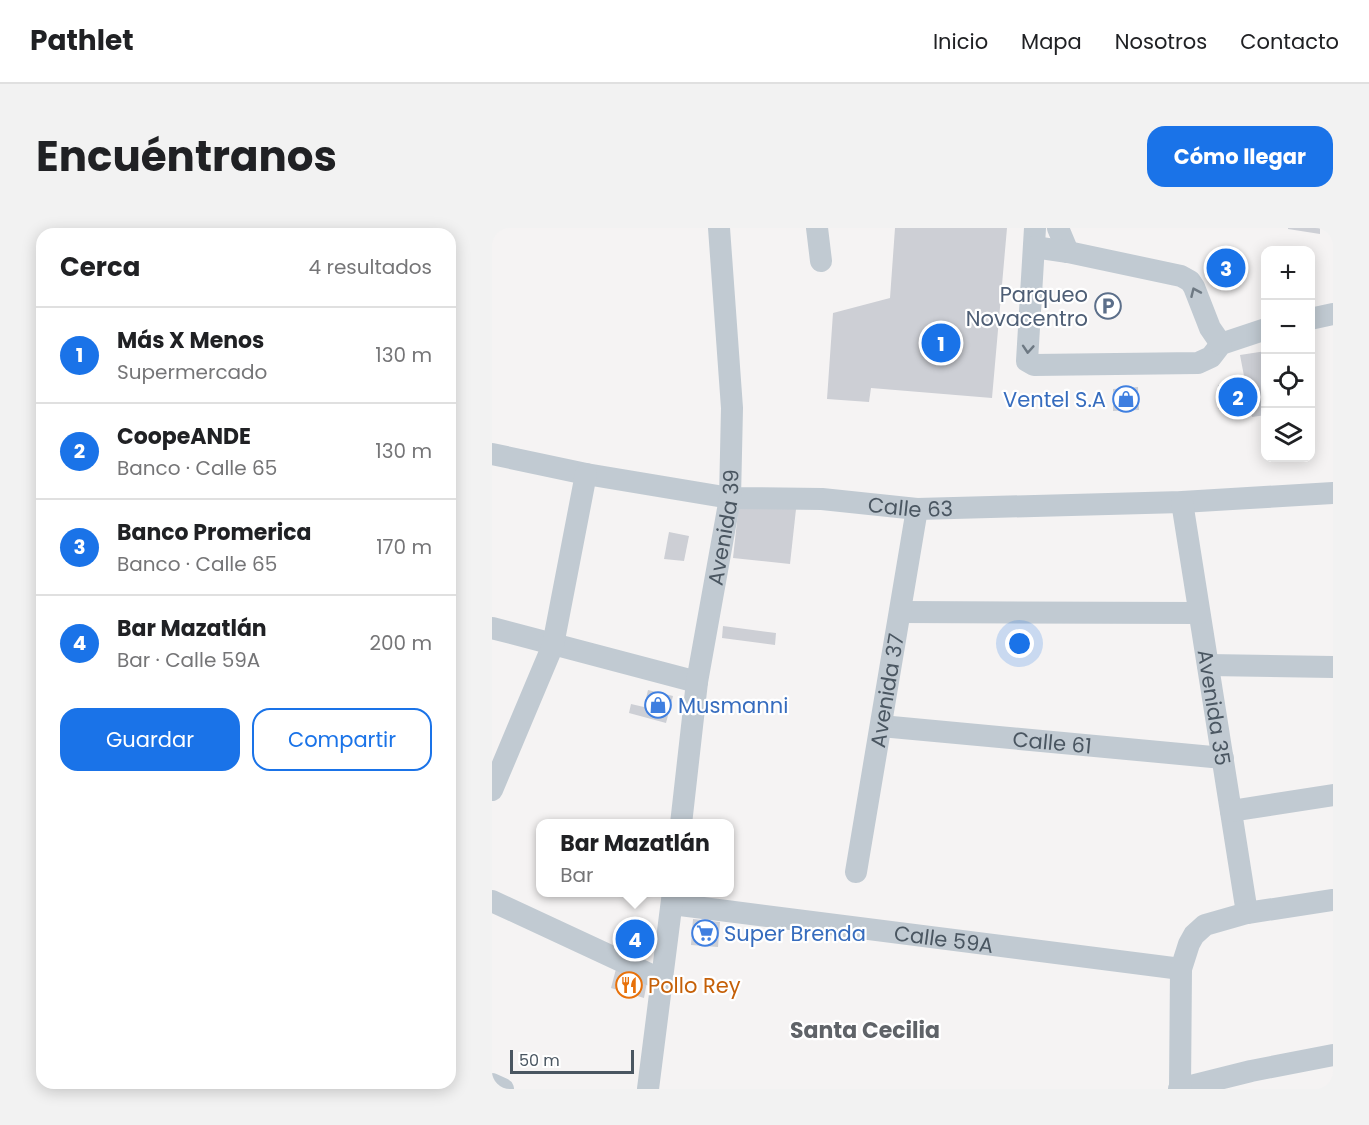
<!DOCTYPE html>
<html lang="es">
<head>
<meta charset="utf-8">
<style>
  body { margin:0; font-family:Poppins,sans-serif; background:#f2f2f2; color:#202124 }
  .controls { position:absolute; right:18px; top:18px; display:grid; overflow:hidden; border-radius:12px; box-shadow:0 3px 15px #0003 }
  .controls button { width:54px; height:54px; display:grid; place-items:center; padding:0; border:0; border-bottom:2px solid #e0e0e0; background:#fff; color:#202124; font:30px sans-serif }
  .scale { position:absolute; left:18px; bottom:15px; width:124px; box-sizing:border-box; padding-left:6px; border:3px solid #4a5661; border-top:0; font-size:16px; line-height:21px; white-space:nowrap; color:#4a5661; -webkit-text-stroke:4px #fff; paint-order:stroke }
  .you { position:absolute; left:528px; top:416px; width:21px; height:21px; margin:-15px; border:4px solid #fff; border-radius:50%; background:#1a73e8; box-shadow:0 0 0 9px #1a73e833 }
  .badge { display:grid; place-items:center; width:39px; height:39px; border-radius:50%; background:#1a73e8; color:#fff; font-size:20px; font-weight:700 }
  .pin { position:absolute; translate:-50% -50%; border:3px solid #fff; box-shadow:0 2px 6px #0006 }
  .popup { position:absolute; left:44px; top:591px; width:198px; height:78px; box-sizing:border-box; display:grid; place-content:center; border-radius:12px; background:#fff; filter:drop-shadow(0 2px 4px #0005); font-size:20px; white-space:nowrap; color:#757577 }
  .popup b { font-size:22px; color:#202124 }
  .popup::after { content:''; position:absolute; left:50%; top:100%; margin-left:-12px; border:12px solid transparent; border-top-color:#fff }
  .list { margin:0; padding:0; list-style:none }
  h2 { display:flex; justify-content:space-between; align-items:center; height:78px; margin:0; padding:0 24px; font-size:26px }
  h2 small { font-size:20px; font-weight:400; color:#757577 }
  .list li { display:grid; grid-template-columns:39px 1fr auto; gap:18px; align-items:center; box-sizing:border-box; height:96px; padding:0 24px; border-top:2px solid #e0e0e0 }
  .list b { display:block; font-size:22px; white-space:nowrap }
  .list p { margin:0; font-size:20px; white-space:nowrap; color:#757577 }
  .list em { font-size:20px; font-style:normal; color:#757577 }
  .actions { display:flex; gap:12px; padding:18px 24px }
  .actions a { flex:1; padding:14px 0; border:2px solid #1a73e8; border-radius:18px; text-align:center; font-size:21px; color:#1a73e8 }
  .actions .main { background:#1a73e8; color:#fff }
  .icon { flex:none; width:33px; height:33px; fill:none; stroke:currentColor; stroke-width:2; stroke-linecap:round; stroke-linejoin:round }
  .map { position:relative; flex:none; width:841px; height:861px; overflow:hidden; border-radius:18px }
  header { display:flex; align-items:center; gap:36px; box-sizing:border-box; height:84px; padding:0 30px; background:#fff; border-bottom:2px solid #e0e0e0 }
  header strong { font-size:28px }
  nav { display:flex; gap:33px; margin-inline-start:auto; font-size:21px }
  .intro { display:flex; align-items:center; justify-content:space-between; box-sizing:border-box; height:144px; padding:0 36px }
  h1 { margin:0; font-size:42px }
  .button { padding:15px 27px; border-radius:18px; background:#1a73e8; color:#fff; font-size:21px; font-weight:700 }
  main { display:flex; gap:36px; padding:0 36px }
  aside { flex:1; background:#fff; border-radius:18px; box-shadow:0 3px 15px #0003 }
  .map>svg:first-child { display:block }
</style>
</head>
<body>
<header>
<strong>Pathlet</strong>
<nav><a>Inicio</a><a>Mapa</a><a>Nosotros</a><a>Contacto</a></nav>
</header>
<div class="intro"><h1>Encuéntranos</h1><a class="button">Cómo llegar</a></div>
<main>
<aside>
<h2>Cerca<small>4 resultados</small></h2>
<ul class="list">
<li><span class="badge">1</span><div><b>Más X Menos</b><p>Supermercado</p></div><em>130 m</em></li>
<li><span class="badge">2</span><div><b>CoopeANDE</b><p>Banco · Calle 65</p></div><em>130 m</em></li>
<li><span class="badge">3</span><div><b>Banco Promerica</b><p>Banco · Calle 65</p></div><em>170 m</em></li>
<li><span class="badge">4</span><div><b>Bar Mazatlán</b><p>Bar · Calle 59A</p></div><em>200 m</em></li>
</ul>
<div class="actions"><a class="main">Guardar</a><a>Compartir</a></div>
</aside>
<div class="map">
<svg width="841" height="861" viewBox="0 0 841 861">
  <rect width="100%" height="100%" fill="#f5f3f3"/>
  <g fill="#cdcfd5">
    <polygon points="403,0 515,0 500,170 379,160 377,174 335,171 341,85 398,70"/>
    <polygon points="796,0 828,0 828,6 796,1"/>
    <polygon points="774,123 774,187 760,189 758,181 726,181 726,157 739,156 738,148 752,148 748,127"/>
    <polygon points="646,159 647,182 621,183 621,161"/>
    <polygon points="247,275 304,281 298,336 241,330"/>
    <polygon points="177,304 197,308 192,333 172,331"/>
    <polygon points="231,398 284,405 283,417 230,410"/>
    <polygon points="156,462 181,468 174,495 137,485 139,476 152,479"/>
    <polygon points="201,691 228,694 226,719 199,717"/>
    <polygon points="138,695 160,705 150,729 127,718"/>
    <polygon points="124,741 155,754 152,770 119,760"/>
  </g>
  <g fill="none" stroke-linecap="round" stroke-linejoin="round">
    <g stroke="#c1cad2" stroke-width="22">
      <polyline points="325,0 329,33"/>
      <polyline points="543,0 535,133 542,137 706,135 719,129 729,116 774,101"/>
      <polyline points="566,0 576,24"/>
      <polyline points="542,19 576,24 689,48 698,53 702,59 718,100 729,116"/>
      <polyline points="818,91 841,86"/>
      <path id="s1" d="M0,226l94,20 144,24 92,1 95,10 265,-7 151,-9"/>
      <path id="s2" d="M690,274l65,411"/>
      <polyline points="408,384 707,385"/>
      <polyline points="0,400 205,454"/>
      <polyline points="716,437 841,439"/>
      <path id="s3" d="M389,498l342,32"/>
      <polyline points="0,562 61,417 94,246"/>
      <polyline points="739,583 841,567"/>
      <path id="s4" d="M189,596l16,-142 33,-184 2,-90 -13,-180"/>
      <path id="s5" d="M364,644l61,-363"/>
      <polyline points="0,673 170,752"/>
      <path id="s6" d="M180,676l509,65"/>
      <polyline points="0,856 11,861"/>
      <polyline points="156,861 181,664"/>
      <polyline points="687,861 759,843 841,827"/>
      <polyline points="688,861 689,741 697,716 702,707 713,697 755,685 841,672"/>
    </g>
  </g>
  <defs><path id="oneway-chevron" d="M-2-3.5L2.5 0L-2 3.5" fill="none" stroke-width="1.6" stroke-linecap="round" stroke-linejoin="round" transform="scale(1.5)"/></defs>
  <g stroke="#6e7983">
    <use href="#oneway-chevron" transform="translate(703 64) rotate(-114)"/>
    <use href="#oneway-chevron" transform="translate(536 121) rotate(94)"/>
  </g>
  <defs>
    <g id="parking-ring" transform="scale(1.35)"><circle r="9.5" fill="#fff" stroke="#5c6f8a" stroke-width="1.5"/><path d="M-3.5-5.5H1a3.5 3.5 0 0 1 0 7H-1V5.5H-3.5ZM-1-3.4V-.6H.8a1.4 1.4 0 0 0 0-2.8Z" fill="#5c6f8a"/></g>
    <g id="shop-ring" transform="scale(1.35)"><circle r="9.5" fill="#fff" stroke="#3f7fe0" stroke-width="1.5"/><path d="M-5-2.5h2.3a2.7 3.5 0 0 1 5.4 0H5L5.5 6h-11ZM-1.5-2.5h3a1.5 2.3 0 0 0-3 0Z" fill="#3f7fe0"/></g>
    <g id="supermarket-ring" transform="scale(1.35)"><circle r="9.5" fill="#fff" stroke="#3f7fe0" stroke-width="1.5"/><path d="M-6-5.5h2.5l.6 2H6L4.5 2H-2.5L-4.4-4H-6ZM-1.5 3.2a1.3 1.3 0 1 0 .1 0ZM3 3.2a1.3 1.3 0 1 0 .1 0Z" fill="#3f7fe0"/></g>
    <g id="restaurant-ring" transform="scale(1.35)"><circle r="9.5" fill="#fff" stroke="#e8710a" stroke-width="1.5"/><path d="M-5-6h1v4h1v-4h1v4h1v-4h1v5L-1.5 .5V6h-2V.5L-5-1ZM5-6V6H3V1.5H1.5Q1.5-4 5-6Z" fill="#e8710a"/></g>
  </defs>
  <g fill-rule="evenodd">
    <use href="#parking-ring" x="616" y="78"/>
    <use href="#shop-ring" x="634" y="171"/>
    <use href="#shop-ring" x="166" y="477"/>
    <use href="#supermarket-ring" x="213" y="705"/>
    <use href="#restaurant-ring" x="137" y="757"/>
  </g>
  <g text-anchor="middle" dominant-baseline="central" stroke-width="4.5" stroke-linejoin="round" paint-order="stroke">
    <g font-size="21" fill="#4e5e75" stroke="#fff" text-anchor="end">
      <text x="596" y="66">Parqueo<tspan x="596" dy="24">Novacentro</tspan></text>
    </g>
    <g font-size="21" fill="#366cbe" stroke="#fff" text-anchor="start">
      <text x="614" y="171" text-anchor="end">Ventel S.A</text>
      <text x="186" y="477">Musmanni</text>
      <text x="232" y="705">Super Brenda</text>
    </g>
    <g font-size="21" fill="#4a5661" stroke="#fff">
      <text stroke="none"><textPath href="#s1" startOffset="423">Calle 63</textPath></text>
      <text stroke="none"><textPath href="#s4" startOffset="300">Avenida 39</textPath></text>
      <text stroke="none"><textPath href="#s5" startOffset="184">Avenida 37</textPath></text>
      <text stroke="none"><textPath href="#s2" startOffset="208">Avenida 35</textPath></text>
      <text stroke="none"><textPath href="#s3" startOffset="172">Calle 61</textPath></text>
      <text stroke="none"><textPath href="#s6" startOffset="274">Calle 59A</textPath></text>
    </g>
    <g font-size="21" fill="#c56008" stroke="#fff" text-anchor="start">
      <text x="156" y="757">Pollo Rey</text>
    </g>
    <g font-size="22" font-weight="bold" fill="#5f6368" stroke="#fff">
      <text x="373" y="802">Santa Cecilia</text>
    </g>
  </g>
</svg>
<div class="controls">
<button>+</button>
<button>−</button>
<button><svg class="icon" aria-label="locate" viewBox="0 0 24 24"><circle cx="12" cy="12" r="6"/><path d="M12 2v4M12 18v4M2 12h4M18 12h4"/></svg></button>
<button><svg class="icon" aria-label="layers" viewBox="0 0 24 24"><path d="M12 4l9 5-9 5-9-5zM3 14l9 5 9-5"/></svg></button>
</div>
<div class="scale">50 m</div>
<div class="you"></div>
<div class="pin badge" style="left:449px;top:115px">1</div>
<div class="pin badge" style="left:746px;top:169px">2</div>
<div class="pin badge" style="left:734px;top:40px">3</div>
<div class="pin badge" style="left:143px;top:711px">4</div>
<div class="popup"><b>Bar Mazatlán</b>Bar</div>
</div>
</main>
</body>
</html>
